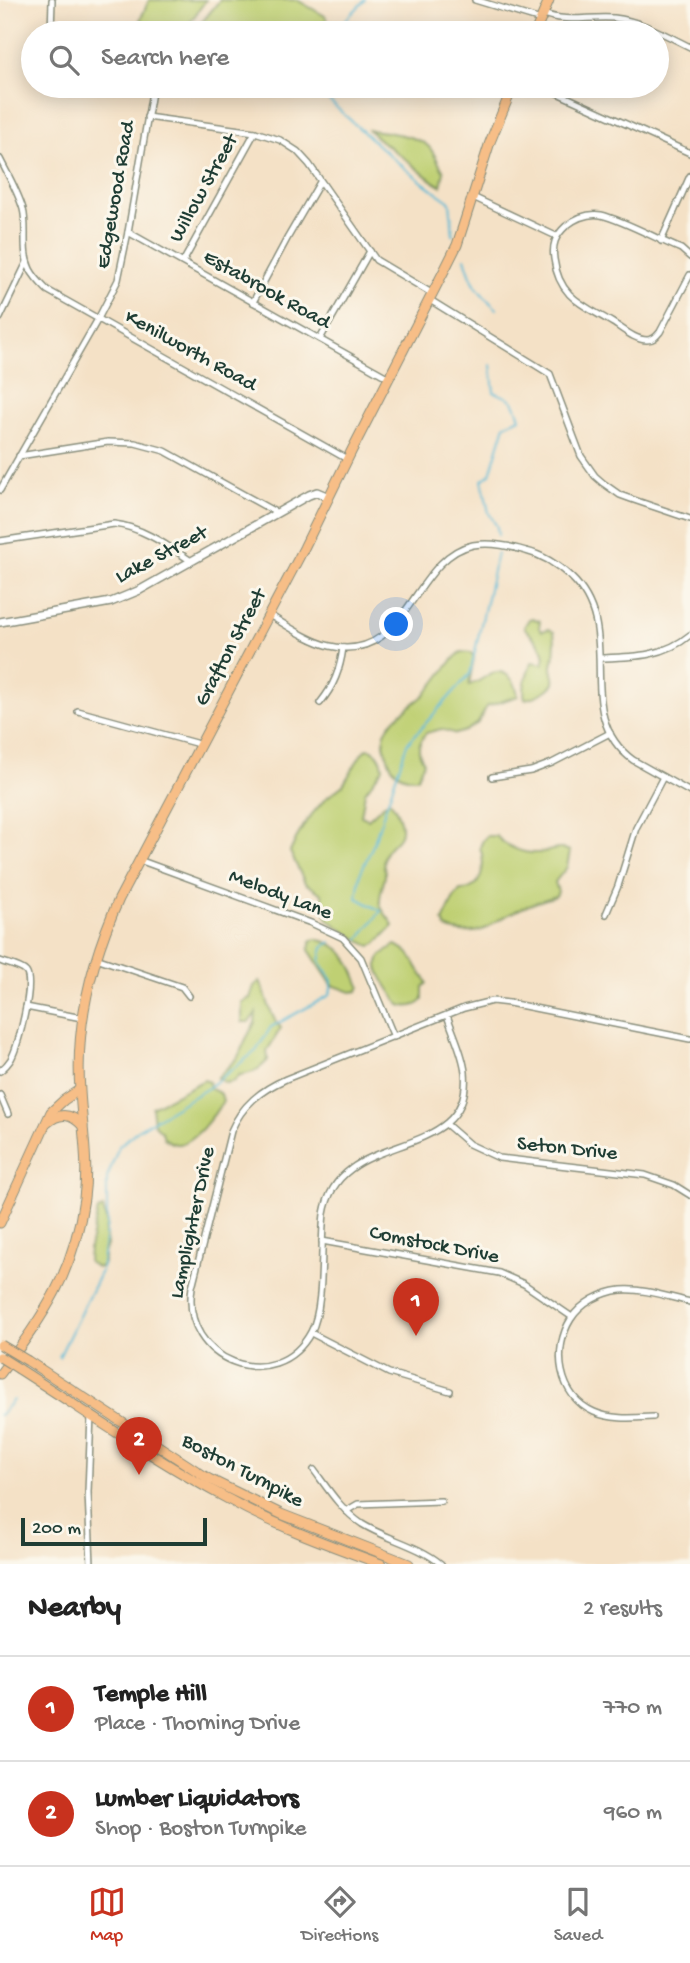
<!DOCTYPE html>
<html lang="en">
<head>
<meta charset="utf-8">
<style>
  body { margin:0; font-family:"Gochi Hand",sans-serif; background:#f2f2f2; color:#222 }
  .scale { position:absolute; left:21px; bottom:18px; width:186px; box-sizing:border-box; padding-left:7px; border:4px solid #1f3d34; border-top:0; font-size:19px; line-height:24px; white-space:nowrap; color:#1f3d34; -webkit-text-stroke:5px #fbf7ec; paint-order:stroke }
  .you { position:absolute; left:397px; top:625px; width:24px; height:24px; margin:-18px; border:5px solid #fff; border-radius:50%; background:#1a73e8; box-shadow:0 0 0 10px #1a73e833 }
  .badge { display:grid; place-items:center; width:46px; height:46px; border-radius:50%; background:#c8321e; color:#fff; font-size:23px; font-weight:700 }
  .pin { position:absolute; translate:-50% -58px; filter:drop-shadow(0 2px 4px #0008) }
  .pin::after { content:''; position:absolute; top:37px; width:24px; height:21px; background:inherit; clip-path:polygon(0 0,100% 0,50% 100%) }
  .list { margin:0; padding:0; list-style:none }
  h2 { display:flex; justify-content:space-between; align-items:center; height:91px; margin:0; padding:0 28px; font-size:30px }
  h2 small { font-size:23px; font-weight:400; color:#767676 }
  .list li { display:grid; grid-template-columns:46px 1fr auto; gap:21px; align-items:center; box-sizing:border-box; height:105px; padding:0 28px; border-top:2px solid #e0e0e0 }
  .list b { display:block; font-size:26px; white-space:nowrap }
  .list p { margin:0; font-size:23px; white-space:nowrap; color:#767676 }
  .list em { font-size:23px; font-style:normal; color:#767676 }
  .icon { flex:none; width:38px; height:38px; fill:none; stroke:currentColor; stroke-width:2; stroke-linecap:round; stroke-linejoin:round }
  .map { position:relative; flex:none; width:690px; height:1564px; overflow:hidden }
  .search { position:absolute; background:#fff; box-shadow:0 4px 18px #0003; left:21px; right:21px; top:21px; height:77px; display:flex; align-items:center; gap:18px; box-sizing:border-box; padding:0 24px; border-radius:38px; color:#767676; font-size:26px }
  .sheet { height:301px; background:#fff }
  nav { display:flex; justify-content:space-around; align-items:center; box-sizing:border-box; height:98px; border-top:2px solid #e0e0e0; background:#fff; font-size:19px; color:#767676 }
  nav a { display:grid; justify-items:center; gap:4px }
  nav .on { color:#c8321e }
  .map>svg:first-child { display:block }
</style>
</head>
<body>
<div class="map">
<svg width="690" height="1564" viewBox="0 0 690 1564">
  <rect width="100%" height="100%" fill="#fbf7ec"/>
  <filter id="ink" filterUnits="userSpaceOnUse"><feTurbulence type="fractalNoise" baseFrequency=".0143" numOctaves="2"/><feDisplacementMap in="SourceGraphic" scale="14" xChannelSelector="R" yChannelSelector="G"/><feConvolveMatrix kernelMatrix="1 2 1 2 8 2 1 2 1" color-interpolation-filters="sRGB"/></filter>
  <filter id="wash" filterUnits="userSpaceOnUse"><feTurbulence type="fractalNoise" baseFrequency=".00686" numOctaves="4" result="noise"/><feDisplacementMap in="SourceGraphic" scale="28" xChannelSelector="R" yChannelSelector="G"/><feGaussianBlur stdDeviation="1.57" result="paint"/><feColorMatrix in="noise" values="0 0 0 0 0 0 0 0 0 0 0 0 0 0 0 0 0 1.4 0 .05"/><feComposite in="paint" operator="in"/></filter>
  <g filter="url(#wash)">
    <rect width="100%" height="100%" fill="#f4e1c6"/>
    <g fill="#bfd073" stroke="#6f8654" stroke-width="2">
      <polygon points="149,0 206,0 186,28 179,33 128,33 138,25"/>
      <polygon points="220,0 297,0 325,16 328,21 319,33 193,33"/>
      <path d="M369,130c15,1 50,6 60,17 6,7 10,17 15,25l-3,14c-15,-8 -27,-21 -41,-31 -11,-8 -21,-15 -31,-25z"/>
      <path d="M532,618l8,3 -1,7 3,3 7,-2 5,3c2,13 1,22 -2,34 -1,6 4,11 2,17 -4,8 -21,15 -29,16 -3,-11 2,-26 7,-37l11,2c7,-15 -10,-25 -19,-37l5,-8z"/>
      <path d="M461,652l10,1 3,4 -5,28c7,-2 10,-4 16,-8 18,-13 31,2 33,19l-31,10 -9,17 -13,8 -9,3 -15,-5 -15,4c-8,12 -10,17 -2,29l-7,16c-12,0 -22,-3 -27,-15 -3,-7 -7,-19 -6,-27 3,-15 26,-29 38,-39 15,-13 23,-32 39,-45z"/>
      <path d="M370,749c9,3 12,10 13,19l-18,24 -4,24 7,3 15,-14 7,-4c7,8 15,27 9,36 -4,6 -11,10 -14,17 -4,8 0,13 0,21 -1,10 -6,18 -5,28 1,9 10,14 13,23l-17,18 -5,2c-7,-2 -41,-23 -44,-29 -4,-7 -4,-16 -5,-23l-17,-11 -15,-31 6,-13 11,-19 18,-21 18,-14 19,-32 3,-3z"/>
      <path d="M487,836h9c10,10 26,18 41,17 13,-1 21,-7 33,-2l-3,16 -12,15 3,10 -2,4c-18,5 -36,12 -52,21 -7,3 -13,9 -20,12 -11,5 -27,4 -38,-1l-3,-7 10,-21 7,-10c23,1 26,-26 20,-43l3,-7z"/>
      <path d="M316,939c30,7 33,21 44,47l-2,5 -7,1 -19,-7 -23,-35 2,-10z"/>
      <path d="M395,945c18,7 16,14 25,27 3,4 6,7 7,11l-4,4v13c-7,7 -14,8 -23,5 -6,-8 -11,-16 -16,-24 -12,-19 -6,-25 11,-36z"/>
      <path d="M260,981c8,16 9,35 21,47l-14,23 1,9c-9,10 -16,14 -29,15l-5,6 -8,2 -9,-5 21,-21 8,-18 9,-16 1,-10 -7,9h-7v-20l8,-4 4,-12z"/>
      <path d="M204,1080l5,2 1,6 11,6 2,7c-8,13 -28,41 -44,43 -6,1 -11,-3 -15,-6l-2,-6 -8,-8 -2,-17z"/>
      <polygon points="103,1208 107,1224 105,1232 107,1245 104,1253 104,1263 98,1268 88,1262 89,1248 98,1211"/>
    </g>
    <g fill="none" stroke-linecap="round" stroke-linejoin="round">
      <g stroke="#56b8d5" stroke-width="2">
        <polyline points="333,33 365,0"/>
        <path d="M313,86c44,40 87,82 137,116l3,33"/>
        <path d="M465,258c7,25 12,33 32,51"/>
        <path d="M491,365l3,27c20,8 19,6 26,26l-15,7 -15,49 -8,6 7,33 8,14 1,8"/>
        <polyline points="358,940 381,911 357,898 360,874 373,845 407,744 470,674 497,553"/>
        <polyline points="59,1357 101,1271 107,1223 107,1178 119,1146 139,1129 208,1088 256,1051 271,1027 330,995 332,981 320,961 323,947 331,942"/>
        <polyline points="0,1415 13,1400"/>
      </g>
    </g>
  </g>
  <g filter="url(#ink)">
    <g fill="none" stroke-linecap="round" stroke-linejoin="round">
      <g stroke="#8a8f7d" stroke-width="8">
        <g id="minor">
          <polyline points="475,0 541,20"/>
          <path d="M544,14c22,9 46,2 70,4 27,3 52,17 76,29"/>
          <polyline points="51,33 52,0"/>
          <polyline points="542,86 690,153"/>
          <polyline points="147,117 255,132 280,140 297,151 309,164 376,260 433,294"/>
          <path d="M0,159c8,16 18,33 23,50 5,19 -2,42 7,60 4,8 11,15 17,21l300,169"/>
          <polyline points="473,197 556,236"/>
          <polyline points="128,232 389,378"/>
          <polyline points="661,241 690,176"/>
          <path d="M690,257l-9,-8c-22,-9 -58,-29 -80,-34 -14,-2 -25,3 -35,11 -11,10 -14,19 -12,33 5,39 30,46 59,64 10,6 22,17 34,17 6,0 9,-3 13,-8l30,-57"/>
          <polyline points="183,262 255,132"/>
          <polyline points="430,300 550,374 581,456 595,476 603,483 620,495 631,499 690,519"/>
          <polyline points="253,302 288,237 320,182"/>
          <polyline points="0,318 27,262"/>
          <polyline points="320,339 370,251"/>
          <polyline points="19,456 108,442 135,443 165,451 277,513"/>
          <polyline points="0,490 98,319 118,280 128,232 153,86"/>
          <path d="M0,541l114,-17c28,3 54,22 77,37"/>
          <path d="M269,615c19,11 40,26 61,31 78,18 83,-89 143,-101 17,-3 37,1 53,6 17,4 32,14 45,26 57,54 -2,136 62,183l57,32"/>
          <path d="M600,658c33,-1 64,-1 90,-23"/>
          <path d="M320,703c14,-17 20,-33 23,-55"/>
          <polyline points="78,711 195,743 199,746"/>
          <polyline points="492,777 531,771 552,763 610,733"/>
          <polyline points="139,860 311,923 343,938 361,958 394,1037"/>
          <polyline points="606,914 618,886 636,828 663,777"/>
          <polyline points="96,958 182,987 189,996"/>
          <path d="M0,961c7,3 20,5 26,11 9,11 -8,74 -15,87 -3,5 -6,8 -11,12"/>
          <polyline points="26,1007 82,1018"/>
          <path d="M447,1015c6,19 16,38 18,57 7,72 -74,66 -114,97 -15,11 -24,27 -27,45 -4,31 1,93 -13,118 -35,65 -131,30 -119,-45l39,-156c11,-26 30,-41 55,-52l178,-71 28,-7 17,2 181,36"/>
          <polyline points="0,1095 8,1114"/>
          <polyline points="446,1124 469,1144 499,1158 645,1175 674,1185 690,1195"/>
          <polyline points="322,1241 499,1273 524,1284 572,1317"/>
          <polyline points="311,1333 389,1373 450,1391"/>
          <path d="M653,1417c-20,1 -41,3 -59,-5 -36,-16 -42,-63 -23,-93 10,-16 31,-27 50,-29 22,-2 47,7 69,12"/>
          <path d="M314,1470c14,19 27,40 48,54 24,15 56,21 79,40"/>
          <polyline points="346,1511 358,1504 441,1501"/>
          <polyline points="91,1564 88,1492 91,1415"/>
        </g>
      </g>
      <g stroke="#8a8f7d" stroke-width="10">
        <polyline id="tertiary" points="0,622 111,602 140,590 309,495 317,492 329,497"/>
      </g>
      <g stroke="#8a8f7d" stroke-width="11">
        <g id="primary">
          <polyline points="535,33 549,0"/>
          <path d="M47,1123c13,-11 24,-10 36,3"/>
          <polyline points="0,1223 51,1112 64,1100 79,1090"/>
          <path d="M0,1374c44,-59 74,-100 84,-176 5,-36 -2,-71 -4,-107 -5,-67 12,-132 39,-192l185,-351 48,-98 94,-183 11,-22 33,-103 23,-56"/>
        </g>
      </g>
      <g stroke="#8a8f7d" stroke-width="11">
        <g id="trunk">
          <polyline points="28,1361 209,1479 281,1514 409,1564"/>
          <path d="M19,1369c69,44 137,92 209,130 48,27 101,46 153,65"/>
        </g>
      </g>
      <use href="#minor" stroke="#fff" stroke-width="5"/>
      <use href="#tertiary" stroke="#fff" stroke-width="7"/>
      <use href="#primary" stroke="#f7be87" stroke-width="9"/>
      <use href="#trunk" stroke="#f7be87" stroke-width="9"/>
      <g stroke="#8a8f7d" stroke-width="11" stroke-linecap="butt">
        <g id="trunk-bridge">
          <polyline points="1,1345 28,1361"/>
          <polyline points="0,1357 19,1369"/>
        </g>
      </g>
      <use href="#trunk-bridge" stroke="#f7be87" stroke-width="9"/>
    </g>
  </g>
  <g text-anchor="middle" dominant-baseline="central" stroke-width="6" stroke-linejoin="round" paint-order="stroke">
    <g font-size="21" fill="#1f3d34" stroke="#fbf7ec">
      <text transform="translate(205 189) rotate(-61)">Willow Street</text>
      <text transform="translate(117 195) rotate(-80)">Edgewood Road</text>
      <text transform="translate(266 291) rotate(29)">Estabrook Road</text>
      <text transform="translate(190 352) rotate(29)">Kenilworth Road</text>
      <text transform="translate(162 556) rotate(-28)">Lake Street</text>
      <text transform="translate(232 648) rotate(-62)">Grafton Street</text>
      <text transform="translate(280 896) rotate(21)">Melody Lane</text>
      <text transform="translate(567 1150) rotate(6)">Seton Drive</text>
      <text transform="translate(194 1223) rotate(-78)">Lamplighter Drive</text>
      <text transform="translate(434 1246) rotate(11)">Comstock Drive</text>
      <text transform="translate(242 1472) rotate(28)">Boston Turnpike</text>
    </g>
  </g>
</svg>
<div class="scale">200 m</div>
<div class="you"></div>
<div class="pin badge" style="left:416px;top:1336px">1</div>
<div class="pin badge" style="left:139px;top:1475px">2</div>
<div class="search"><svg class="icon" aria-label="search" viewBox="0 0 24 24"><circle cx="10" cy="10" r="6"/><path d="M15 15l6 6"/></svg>Search here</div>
</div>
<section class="sheet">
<h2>Nearby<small>2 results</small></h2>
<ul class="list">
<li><span class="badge">1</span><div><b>Temple Hill</b><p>Place · Thorning Drive</p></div><em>770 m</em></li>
<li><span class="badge">2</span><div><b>Lumber Liquidators</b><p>Shop · Boston Turnpike</p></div><em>960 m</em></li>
</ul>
</section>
<nav>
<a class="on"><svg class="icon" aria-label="map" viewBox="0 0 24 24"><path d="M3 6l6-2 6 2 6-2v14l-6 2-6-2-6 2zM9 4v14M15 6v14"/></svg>Map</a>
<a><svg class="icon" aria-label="directions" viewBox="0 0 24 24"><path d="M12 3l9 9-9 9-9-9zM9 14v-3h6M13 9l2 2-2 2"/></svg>Directions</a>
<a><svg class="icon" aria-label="saved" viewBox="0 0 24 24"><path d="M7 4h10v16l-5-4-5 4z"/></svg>Saved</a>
</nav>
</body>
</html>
